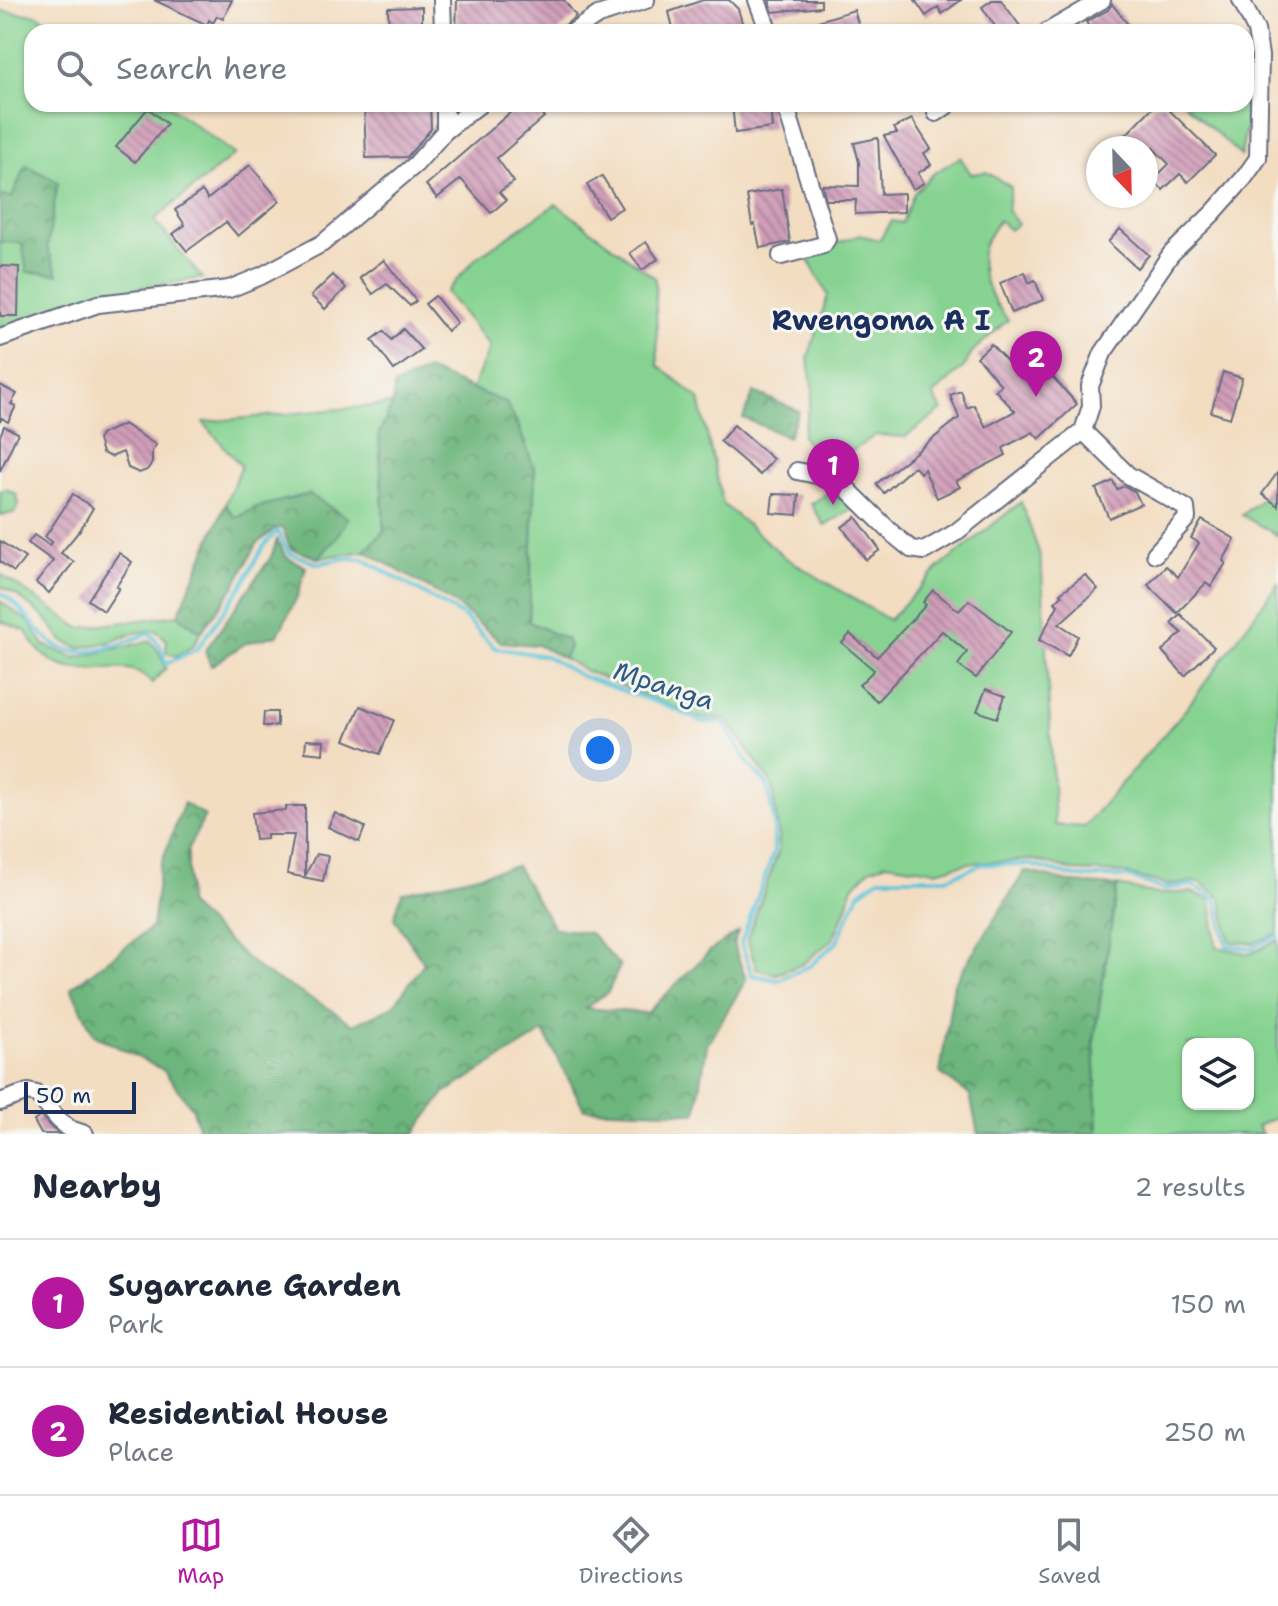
<!DOCTYPE html>
<html lang="en">
<head>
<meta charset="utf-8">
<style>
  body { margin:0; font-family:"Shantell Sans",sans-serif; background:#f6f6f7; color:#1f2937 }
  .controls { position:absolute; right:24px; bottom:24px; display:grid; overflow:hidden; border-radius:16px; box-shadow:0 2px 6px #0004 }
  .controls button { width:72px; height:72px; display:grid; place-items:center; padding:0; border:0; border-bottom:2px solid #e0e1e3; background:#fff; color:#1f2937; font:40px sans-serif }
  .compass { position:absolute; left:1086px; top:136px; width:72px; height:72px; border-radius:50%; background:#fff; box-shadow:0 2px 6px #0004; rotate:158deg }
  .scale { position:absolute; left:24px; bottom:20px; width:112px; box-sizing:border-box; padding-left:8px; border:4px solid #1b2f5e; border-top:0; font-size:22px; line-height:28px; white-space:nowrap; color:#1b2f5e; -webkit-text-stroke:6px #f6f6f2; paint-order:stroke }
  .you { position:absolute; left:600px; top:750px; width:28px; height:28px; margin:-20px; border:6px solid #fff; border-radius:50%; background:#1a73e8; box-shadow:0 0 0 12px #1a73e833 }
  .badge { display:grid; place-items:center; width:52px; height:52px; border-radius:50%; background:#b5179e; color:#fff; font-size:26px; font-weight:700 }
  .pin { position:absolute; translate:-50% -66px; filter:drop-shadow(0 2px 4px #0008) }
  .pin::after { content:''; position:absolute; top:42px; width:28px; height:24px; background:inherit; clip-path:polygon(0 0,100% 0,50% 100%) }
  .list { margin:0; padding:0; list-style:none }
  h2 { display:flex; justify-content:space-between; align-items:center; height:104px; margin:0; padding:0 32px; font-size:34px }
  h2 small { font-size:26px; font-weight:400; color:#747a83 }
  .list li { display:grid; grid-template-columns:52px 1fr auto; gap:24px; align-items:center; box-sizing:border-box; height:128px; padding:0 32px; border-top:2px solid #e0e1e3 }
  .list b { display:block; font-size:30px; white-space:nowrap }
  .list p { margin:0; font-size:26px; white-space:nowrap; color:#747a83 }
  .list em { font-size:26px; font-style:normal; color:#747a83 }
  .icon { flex:none; width:44px; height:44px; fill:none; stroke:currentColor; stroke-width:2; stroke-linecap:round; stroke-linejoin:round }
  .map { position:relative; flex:none; width:1278px; height:1134px; overflow:hidden }
  .search { position:absolute; background:#fff; box-shadow:0 2px 6px #0004; left:24px; right:24px; top:24px; height:88px; display:flex; align-items:center; gap:20px; box-sizing:border-box; padding:0 28px; border-radius:24px; color:#747a83; font-size:30px }
  .sheet { height:360px; background:#fff }
  nav { display:flex; justify-content:space-around; align-items:center; box-sizing:border-box; height:112px; border-top:2px solid #e0e1e3; background:#fff; font-size:22px; color:#747a83 }
  nav a { display:grid; justify-items:center; gap:4px }
  nav .on { color:#b5179e }
  .map>svg:first-child { display:block }
</style>
</head>
<body>
<div class="map">
<svg width="1278" height="1134" viewBox="0 0 1278 1134">
  <defs>
    <pattern id="forest-crowns" width="20" height="18" patternUnits="userSpaceOnUse" patternTransform="scale(2)"><rect width="20" height="18" fill="#6cb57b"/><path d="M2 6a3 3 0 1 1 6 0M12 15a3 3 0 1 1 6 0" fill="none" stroke="#589468"/></pattern>
    <pattern id="building-back-hatch" width="6" height="6" patternUnits="userSpaceOnUse" patternTransform="scale(2)"><rect width="6" height="6" fill="#d09db8"/><path d="M-1 5l2 2M0 0l6 6M5-1l2 2" fill="none" stroke="#a88099"/></pattern>
  </defs>
  <rect width="100%" height="100%" fill="#f6f6f2"/>
  <filter id="ink" filterUnits="userSpaceOnUse"><feTurbulence type="fractalNoise" baseFrequency=".0125" numOctaves="2"/><feDisplacementMap in="SourceGraphic" scale="16" xChannelSelector="R" yChannelSelector="G"/><feConvolveMatrix kernelMatrix="1 2 1 2 8 2 1 2 1" color-interpolation-filters="sRGB"/></filter>
  <filter id="wash" filterUnits="userSpaceOnUse"><feTurbulence type="fractalNoise" baseFrequency=".006" numOctaves="4" result="noise"/><feDisplacementMap in="SourceGraphic" scale="32" xChannelSelector="R" yChannelSelector="G"/><feGaussianBlur stdDeviation="1.8" result="paint"/><feColorMatrix in="noise" values="0 0 0 0 0 0 0 0 0 0 0 0 0 0 0 0 0 1.4 0 .05"/><feComposite in="paint" operator="in"/></filter>
  <g filter="url(#wash)">
    <rect width="100%" height="100%" fill="#f3ddc1"/>
    <g fill="#86d391" stroke="#508178" stroke-width="2" fill-rule="evenodd">
      <polygon points="0,11 38,15 64,32 32,32 32,104 166,104 235,154 154,220 202,278 106,294 0,328"/>
      <path d="M1246,39c12,38 1,79 -5,117l-56,-52h61z"/>
      <path d="M960,157l11,17 15,-2 25,15 -4,23 11,14 -9,6 -10,-10c-5,8 -13,19 -16,28 -7,24 10,54 25,72l-36,32 -7,14 -32,29 9,15 -37,27 -29,-2 -30,20 -26,6 -18,-25 11,-44 -5,-34 20,-63 -23,-41 55,-19 19,5 13,-19 10,2 12,-30 19,-19z"/>
      <polygon points="556,204 655,278 658,365 699,399 723,504 786,558 889,620 939,568 1021,502 1039,552 1042,571 1055,825 1084,827 1186,709 1278,583 1278,934 1253,943 1230,942 1221,898 1198,881 1167,885 1124,873 1075,871 1034,860 968,863 936,871 887,863 870,869 853,886 846,910 833,939 803,964 777,974 757,970 747,939 778,853 779,837 772,784 726,719 700,718 586,671 563,658 569,648 566,640 529,622 535,470 506,403 472,389 490,347 446,292 476,258"/>
      <polygon points="393,404 379,434 384,531 365,551 318,558 334,541 257,507 235,518 225,505 241,466 203,422"/>
      <polygon points="842,484 856,506 825,526 811,504"/>
      <polygon points="1278,485 1278,536 1242,515"/>
      <polygon points="6,489 16,494 19,504 14,513 0,515 0,491"/>
      <polygon points="0,574 80,628 178,615 201,632 193,646 176,656 166,653 167,640 155,630 134,633 111,642 79,648 63,641 45,618 15,594 0,586"/>
      <path d="M0,601l29,21 15,23 31,13 75,-17 8,9 8,18 -14,15c-29,-38 -90,19 -126,-52l-26,-10z"/>
      <path d="M1117,886l41,8 34,-2 19,8 5,47 34,7 28,-14v177l-21,9 5,8h-164l-4,-93zM1188,1044h60v60h-60z"/>
    </g>
    <g fill="url(#forest-crowns)" stroke="#44726c" stroke-width="2">
      <polygon points="26,165 58,182 47,247 58,274 27,272 22,243 0,242 0,196 12,197"/>
      <polygon points="427,370 506,403 517,423 535,470 529,622 567,640 569,648 563,658 537,645 501,642 454,603 365,551 384,531 379,434 393,404 394,386"/>
      <polygon points="754,392 799,411 788,437 743,418"/>
      <polygon points="309,494 348,518 334,541 318,558 291,549 282,528 276,528 257,544 234,587 201,632 178,615 225,505 236,518 257,507"/>
      <polygon points="277,540 286,557 306,567 298,595 278,635 246,643 211,666 205,651 271,557"/>
      <polygon points="184,803 205,816 188,849 188,905 260,970 332,1010 353,1025 393,1006 424,963 394,918 402,893 516,866 554,928 590,933 620,966 608,992 585,1008 647,1013 711,950 738,932 733,944 746,980 707,1045 696,1113 584,1109 544,1032 445,1093 414,1134 200,1134 193,1109 163,1070 94,1035 71,988 152,927 160,866"/>
      <polygon points="1025,871 1073,883 1117,886 1094,1041 1098,1134 978,1134 970,1095 940,1073 954,983"/>
    </g>
    <g fill="none" stroke-linecap="round" stroke-linejoin="round">
      <path stroke="#5dc5da" stroke-width="4" d="M0,593c24,13 34,38 54,51 27,19 69,-1 96,-11l11,14 5,17 31,-15 44,-62 22,-40 14,-16 12,22 29,11 27,-6 18,1 100,57 32,32 51,8 35,20 88,31 33,15 22,1 24,40 19,21 7,38v30l-33,91 11,32 26,5 32,-14 27,-24 22,-49 21,-15h67l36,-14 48,1 45,12h52l35,12 30,-4 23,14 11,47 24,2 27,-12"/>
    </g>
    <g id="blocks">
      <g fill="url(#building-back-hatch)">
        <polygon points="154,0 232,0 223,19 217,16 213,23 209,20 207,25"/>
        <polygon points="457,0 564,0 576,16 557,32 505,32 502,27 456,31"/>
        <polygon points="703,0 729,0 738,9 745,32 690,32 690,28 674,32 669,12"/>
        <polygon points="769,0 821,0 821,7 773,12"/>
        <polygon points="915,0 961,0 942,14 938,7 926,16"/>
        <polygon points="992,0 1001,0 1020,26 1011,32 999,32 982,7"/>
        <polygon points="1112,4 1134,32 1092,32 1086,22 1108,10"/>
        <polygon points="422,7 422,32 389,32 388,8"/>
        <polygon points="854,10 860,30 820,32 815,22"/>
        <polygon points="364,104 430,104 431,129 407,157 366,158"/>
        <polygon points="520,104 532,104 544,117 497,158 514,182 499,192 506,200 491,213 461,179 437,198 426,185"/>
        <polygon points="732,104 770,104 772,128 735,133"/>
        <polygon points="1156,104 1163,104 1215,155 1188,182 1180,174 1163,190 1153,180 1169,164 1153,148 1113,148"/>
        <polygon points="148,108 167,124 135,162 116,147"/>
        <polygon points="912,119 931,149 924,153 931,165 918,173 924,183 913,189 884,136 897,133 894,128"/>
        <polygon points="878,138 881,194 904,193 904,212 855,214 856,200 826,200 822,185 859,186 859,162 854,143"/>
        <polygon points="250,165 280,201 238,236 226,222 187,251 173,234 185,225 175,210 202,191 208,199"/>
        <polygon points="602,176 622,208 607,217 587,185"/>
        <polygon points="782,189 790,242 760,248 755,224 752,225 747,195"/>
        <polygon points="1120,229 1149,255 1137,268 1108,242"/>
        <polygon points="646,242 658,259 642,270 630,253"/>
        <polygon points="384,260 416,301 410,306 387,284 373,294 360,278"/>
        <polygon points="0,266 19,267 18,316 0,316"/>
        <polygon points="1025,272 1029,283 1035,280 1043,300 1012,313 1000,283"/>
        <polygon points="333,275 346,288 325,309 311,296"/>
        <polygon points="435,296 457,323 447,331 425,304"/>
        <polygon points="403,329 422,350 394,370 372,340 384,331 391,340"/>
        <polygon points="991,344 1016,371 1033,355 1077,404 1039,439 1033,432 1003,448 1006,455 956,481 960,487 937,498 924,469 920,473 914,466 884,493 876,484 959,418 950,395 961,391 967,408 974,405 986,427 1015,411 995,390 1001,385 977,357"/>
        <polygon points="1223,372 1242,378 1230,418 1211,412"/>
        <polygon points="0,385 17,394 11,404 16,406 8,422 2,418 0,422"/>
        <polygon points="124,424 156,445 152,451 152,463 147,470 139,473 128,468 123,452 111,457 102,453 98,440 102,434"/>
        <polygon points="734,425 773,459 760,475 720,441"/>
        <polygon points="4,426 18,433 0,471 0,436"/>
        <polygon points="1278,472 1278,506 1262,494"/>
        <polygon points="1113,481 1117,489 1125,486 1135,492 1141,504 1109,518 1096,489"/>
        <polygon points="73,494 93,508 80,530 61,553 74,562 49,593 36,583 53,561 28,543 34,535 49,545 52,542 45,537"/>
        <polygon points="773,494 799,495 797,515 771,513"/>
        <polygon points="856,517 880,550 866,560 842,527"/>
        <polygon points="1202,520 1235,539 1223,561 1226,563 1211,587 1206,583 1177,613 1148,585 1166,566 1178,577 1199,543 1191,538"/>
        <polygon points="0,541 25,558 14,572 0,562"/>
        <polygon points="119,553 132,562 116,587 119,588 104,611 88,600"/>
        <polygon points="1085,575 1098,589 1059,624 1078,636 1068,656 1039,640 1058,605 1055,602 1062,595 1060,593"/>
        <polygon points="933,590 959,611 969,600 1011,632 976,678 958,665 967,652 942,631 877,701 859,685 874,670 842,643 850,634 877,657 926,605 923,602"/>
        <polygon points="1180,614 1214,647 1185,676 1162,651 1182,633 1171,623"/>
        <polygon points="986,689 1005,696 997,718 977,711"/>
        <polygon points="360,706 394,720 380,754 345,740"/>
        <polygon points="264,712 277,712 277,726 263,726"/>
        <polygon points="306,740 324,741 323,754 305,752"/>
        <polygon points="286,806 305,806 305,876 316,854 328,856 323,881 287,874 294,835 267,835 267,839 255,840 252,813 286,810"/>
        <polygon points="335,813 365,827 359,842 328,827"/>
        <polygon points="41,1116 51,1127 59,1134 41,1134 34,1121"/>
      </g>
    </g>
  </g>
  <g filter="url(#ink)">
    <use href="#blocks" fill-opacity="0" stroke="#676c81" stroke-width="2"/>
    <g fill="none" stroke-linecap="round" stroke-linejoin="round">
      <g stroke="#676c81" stroke-width="20">
        <g id="minor">
          <polyline points="442,0 443,32"/>
          <polyline points="757,0 769,32"/>
          <polyline points="573,32 598,15 646,0"/>
          <polyline points="1047,32 1102,0"/>
          <polyline points="445,104 445,131"/>
          <polyline points="936,113 949,104"/>
          <polyline points="781,256 823,245 827,239 785,104"/>
          <polyline points="0,338 98,304 229,289 261,276 323,243 416,164 445,131 480,104"/>
          <polyline points="1083,431 1128,475 1186,508 1187,518 1155,554"/>
          <polyline points="797,471 831,478 840,482 894,535 911,549 924,551 955,533 1083,431 1091,406 1090,386 1103,353 1171,254 1213,213 1244,178 1258,158 1260,56 1256,30 1241,0"/>
          <polyline points="0,1102 28,1092 37,1094 59,1120 70,1129 85,1134"/>
        </g>
      </g>
      <use href="#minor" stroke="#fff" stroke-width="16"/>
    </g>
  </g>
  <g text-anchor="middle" dominant-baseline="central" stroke-width="6" stroke-linejoin="round" paint-order="stroke">
    <g font-size="26" font-style="italic" fill="#2f5c83" stroke="#f6f6f2">
      <text transform="translate(664 685) rotate(18)">Mpanga</text>
    </g>
    <g font-size="28" font-weight="bold" fill="#1b2f5e" stroke="#f6f6f2">
      <text x="881" y="320">Rwengoma A I</text>
    </g>
  </g>
</svg>
<div class="controls">
<button><svg class="icon" aria-label="layers" viewBox="0 0 24 24"><path d="M12 4l9 5-9 5-9-5zM3 14l9 5 9-5"/></svg></button>
</div>
<svg class="compass" viewBox="-18 -18 36 36"><path d="M0-13l5 13h-10z" fill="#e53935"/><path d="M0 13l5-13h-10z" fill="#747a83"/></svg>
<div class="scale">50 m</div>
<div class="you"></div>
<div class="pin badge" style="left:833px;top:505px">1</div>
<div class="pin badge" style="left:1036px;top:397px">2</div>
<div class="search"><svg class="icon" aria-label="search" viewBox="0 0 24 24"><circle cx="10" cy="10" r="6"/><path d="M15 15l6 6"/></svg>Search here</div>
</div>
<section class="sheet">
<h2>Nearby<small>2 results</small></h2>
<ul class="list">
<li><span class="badge">1</span><div><b>Sugarcane Garden</b><p>Park</p></div><em>150 m</em></li>
<li><span class="badge">2</span><div><b>Residential House</b><p>Place</p></div><em>250 m</em></li>
</ul>
</section>
<nav>
<a class="on"><svg class="icon" aria-label="map" viewBox="0 0 24 24"><path d="M3 6l6-2 6 2 6-2v14l-6 2-6-2-6 2zM9 4v14M15 6v14"/></svg>Map</a>
<a><svg class="icon" aria-label="directions" viewBox="0 0 24 24"><path d="M12 3l9 9-9 9-9-9zM9 14v-3h6M13 9l2 2-2 2"/></svg>Directions</a>
<a><svg class="icon" aria-label="saved" viewBox="0 0 24 24"><path d="M7 4h10v16l-5-4-5 4z"/></svg>Saved</a>
</nav>
</body>
</html>
